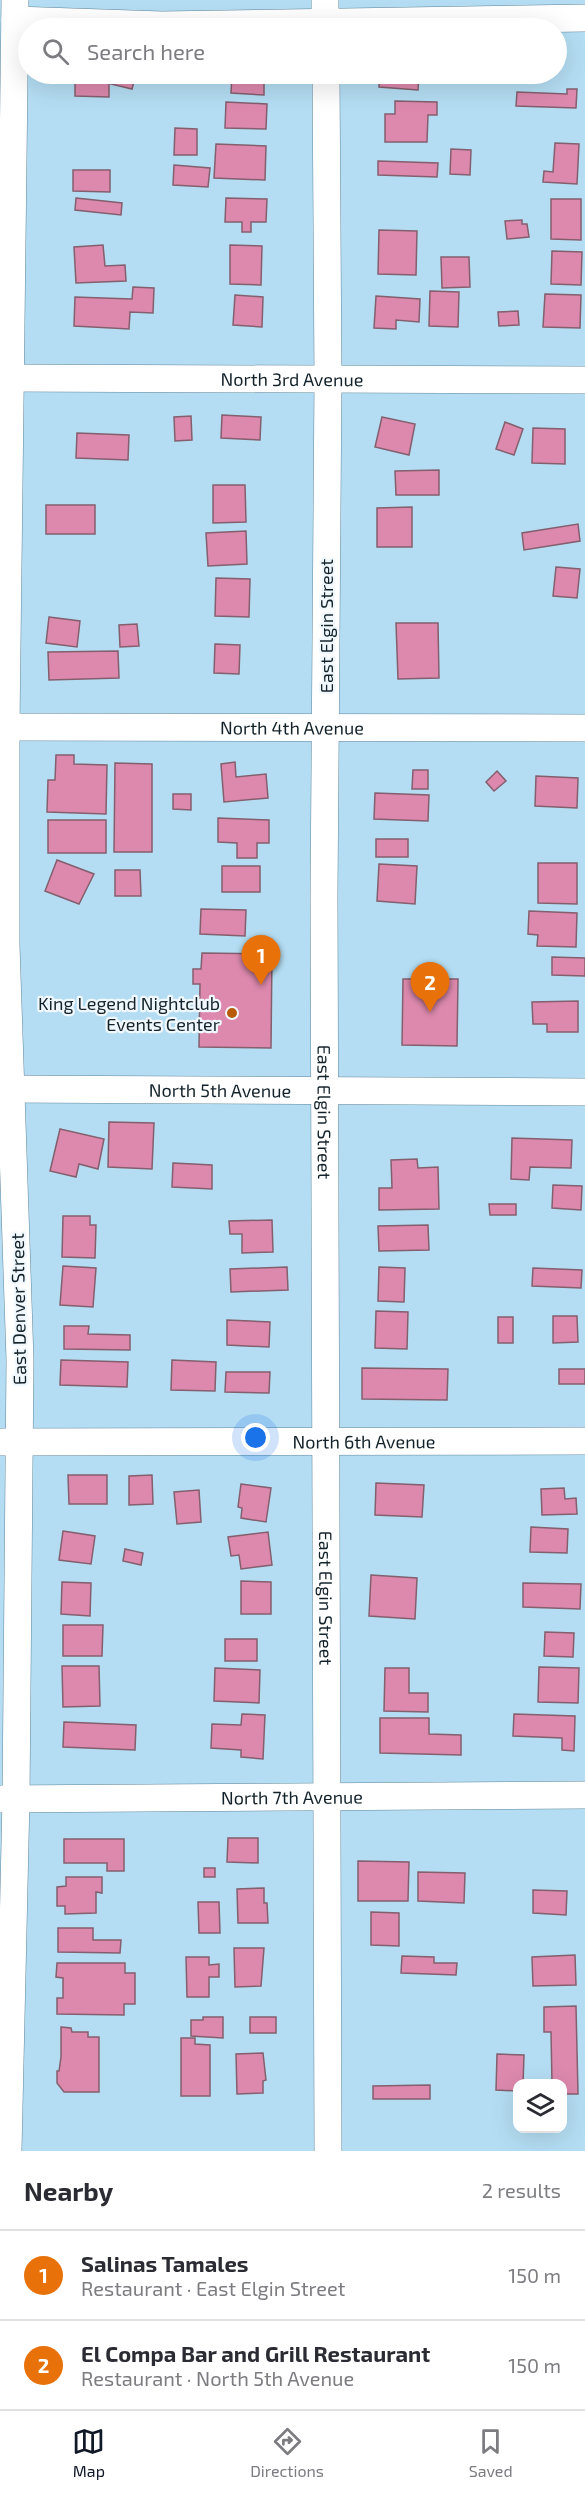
<!DOCTYPE html>
<html lang="en">
<head>
<meta charset="utf-8">
<style>
  body { margin:0; font-family:"Exo 2",sans-serif; background:#f7f7f7; color:#2b2b33 }
  .controls { position:absolute; right:18px; bottom:18px; display:grid; overflow:hidden; border-radius:12px; box-shadow:0 6px 24px #0002 }
  .controls button { width:54px; height:54px; display:grid; place-items:center; padding:0; border:0; border-bottom:2px solid #e1e1e2; background:#fff; color:#2b2b33; font:30px sans-serif }
  .you { position:absolute; left:256px; top:1438px; width:21px; height:21px; margin:-15px; border:4px solid #fff; border-radius:50%; background:#1a73e8; box-shadow:0 0 0 9px #1a73e833 }
  .badge { display:grid; place-items:center; width:39px; height:39px; border-radius:50%; background:#111827; color:#fff; font-size:20px; font-weight:700 }
  .pin { position:absolute; translate:-50% -50px; filter:drop-shadow(0 2px 3px #0008) }
  .pin::after { content:''; position:absolute; top:32px; width:21px; height:18px; background:inherit; clip-path:polygon(0 0,100% 0,50% 100%) }
  .list { margin:0; padding:0; list-style:none }
  h2 { display:flex; justify-content:space-between; align-items:center; height:78px; margin:0; padding:0 24px; font-size:26px }
  h2 small { font-size:20px; font-weight:400; color:#7c7c81 }
  .list li { display:grid; grid-template-columns:39px 1fr auto; gap:18px; align-items:center; box-sizing:border-box; height:90px; padding:0 24px; border-top:2px solid #e1e1e2 }
  .list b { display:block; font-size:22px; white-space:nowrap }
  .list p { margin:0; font-size:20px; white-space:nowrap; color:#7c7c81 }
  .list em { font-size:20px; font-style:normal; color:#7c7c81 }
  .icon { flex:none; width:33px; height:33px; fill:none; stroke:currentColor; stroke-width:2; stroke-linecap:round; stroke-linejoin:round }
  .map { position:relative; flex:none; width:585px; height:2151px; overflow:hidden }
  .search { position:absolute; background:#fff; box-shadow:0 6px 24px #0002; left:18px; right:18px; top:18px; height:66px; display:flex; align-items:center; gap:15px; box-sizing:border-box; padding:0 21px; border-radius:33px; color:#7c7c81; font-size:22px }
  .sheet { height:258px; background:#fff }
  nav { display:flex; justify-content:space-around; align-items:center; box-sizing:border-box; height:84px; border-top:2px solid #e1e1e2; background:#fff; font-size:16px; color:#7c7c81 }
  nav a { display:grid; justify-items:center; gap:3px }
  nav .on { color:#111827 }
  .map>svg:first-child { display:block }
</style>
</head>
<body>
<div class="map">
<svg width="585" height="2151" viewBox="0 0 585 2151">
  <rect width="100%" height="100%" fill="#b4ddf3"/>
  <g fill="#dc89ad" stroke="#845f6e" stroke-width="1.5">
    <polygon points="75,74 109,74 109,97 75,96"/>
    <polygon points="114,74 136,74 132,89 111,84"/>
    <polygon points="232,74 264,74 264,95 231,93"/>
    <polygon points="379,74 419,74 418,90 379,87"/>
    <polygon points="567,89 577,89 576,108 516,106 517,92 567,94"/>
    <polygon points="395,101 437,102 437,115 428,115 427,142 385,142 385,114 395,114"/>
    <polygon points="226,102 267,104 266,129 225,128"/>
    <polygon points="175,128 197,129 197,155 174,155"/>
    <polygon points="555,143 579,144 577,184 543,182 544,171 553,172"/>
    <polygon points="216,144 266,146 265,180 214,178"/>
    <polygon points="451,149 471,150 470,175 450,174"/>
    <polygon points="378,161 438,163 437,177 378,175"/>
    <polygon points="174,165 210,168 208,187 173,185"/>
    <polygon points="73,170 110,170 110,192 73,191"/>
    <polygon points="76,198 122,203 121,215 75,210"/>
    <polygon points="226,198 267,199 266,222 251,222 251,232 242,232 242,222 225,222"/>
    <polygon points="551,199 581,199 581,240 551,239"/>
    <polygon points="522,220 522,224 527,224 529,237 507,239 505,221"/>
    <polygon points="379,230 417,231 416,275 378,274"/>
    <polygon points="103,245 105,266 125,265 126,281 76,283 74,247"/>
    <polygon points="230,245 262,246 261,285 230,284"/>
    <polygon points="552,251 582,252 581,285 551,284"/>
    <polygon points="441,257 469,257 470,287 442,288"/>
    <polygon points="133,287 154,288 153,313 130,312 129,329 74,326 75,297 132,299"/>
    <polygon points="430,291 459,292 458,327 429,326"/>
    <polygon points="545,294 581,295 580,328 543,327"/>
    <polygon points="235,295 263,297 262,327 233,325"/>
    <polygon points="376,296 420,299 419,322 396,320 396,329 374,328"/>
    <polygon points="518,311 519,325 499,326 498,312"/>
    <polygon points="222,415 261,417 260,440 221,438"/>
    <polygon points="191,416 192,440 175,441 174,417"/>
    <polygon points="382,417 415,424 409,455 375,447"/>
    <polygon points="505,422 523,429 514,455 496,449"/>
    <polygon points="533,428 565,429 565,464 532,463"/>
    <polygon points="77,433 129,435 128,460 76,458"/>
    <polygon points="439,470 439,495 396,495 395,471"/>
    <polygon points="213,485 245,485 246,522 213,523"/>
    <rect x="46" y="505" width="49" height="29"/>
    <polygon points="412,507 412,547 377,547 377,508"/>
    <polygon points="578,524 580,541 524,550 522,533"/>
    <polygon points="246,531 247,564 208,566 206,533"/>
    <polygon points="556,567 580,569 577,598 553,596"/>
    <polygon points="216,578 250,579 249,617 215,616"/>
    <polygon points="49,617 80,621 77,647 46,643"/>
    <polygon points="396,623 438,623 439,678 398,679"/>
    <polygon points="137,624 139,646 120,647 119,625"/>
    <polygon points="215,644 240,645 239,674 214,673"/>
    <polygon points="118,651 119,678 49,680 48,652"/>
    <polygon points="56,755 74,755 74,764 107,765 106,814 47,812 48,780 55,780"/>
    <polygon points="235,762 236,777 266,774 268,798 224,802 221,764"/>
    <polygon points="115,763 152,764 152,852 114,852"/>
    <polygon points="413,770 428,770 428,789 412,789"/>
    <polygon points="497,771 506,781 494,791 486,782"/>
    <polygon points="536,776 578,778 577,808 535,806"/>
    <polygon points="375,793 429,795 428,821 374,819"/>
    <polygon points="173,794 191,794 191,810 173,809"/>
    <polygon points="218,818 269,820 269,843 257,843 257,858 237,858 237,843 218,842"/>
    <rect x="48" y="820" width="58" height="33"/>
    <rect x="376" y="839" width="32" height="18"/>
    <polygon points="57,860 94,874 79,904 45,891"/>
    <polygon points="538,863 577,863 577,904 538,903"/>
    <polygon points="379,864 417,866 415,904 377,901"/>
    <rect x="222" y="866" width="38" height="26"/>
    <polygon points="115,870 140,870 141,896 115,896"/>
    <polygon points="201,909 246,910 245,936 200,934"/>
    <polygon points="529,911 577,913 576,947 537,946 538,935 528,934"/>
    <polygon points="202,953 272,954 271,1048 199,1047 200,984 193,984 193,969 201,969"/>
    <polygon points="552,957 585,958 585,976 552,975"/>
    <polygon points="403,979 458,979 457,1046 402,1045"/>
    <polygon points="578,1001 578,1032 547,1032 547,1024 533,1024 532,1002"/>
    <polygon points="109,1122 154,1123 152,1169 108,1167"/>
    <polygon points="60,1129 104,1139 98,1169 79,1164 76,1177 50,1171"/>
    <polygon points="512,1138 572,1140 571,1168 530,1167 529,1180 511,1179"/>
    <polygon points="417,1159 418,1168 438,1167 439,1209 379,1210 379,1188 392,1188 391,1160"/>
    <polygon points="173,1163 212,1165 212,1189 172,1187"/>
    <polygon points="553,1185 582,1186 581,1210 552,1208"/>
    <polygon points="489,1204 516,1204 516,1215 490,1215"/>
    <polygon points="63,1216 90,1216 90,1225 96,1225 95,1258 62,1257"/>
    <polygon points="272,1220 273,1252 242,1253 242,1234 230,1234 229,1221"/>
    <polygon points="428,1225 429,1250 379,1251 378,1226"/>
    <polygon points="63,1266 96,1268 93,1307 60,1305"/>
    <polygon points="287,1267 288,1290 231,1292 230,1269"/>
    <polygon points="379,1267 405,1268 404,1302 378,1301"/>
    <polygon points="533,1268 582,1270 581,1288 532,1286"/>
    <polygon points="376,1311 408,1312 407,1349 375,1348"/>
    <polygon points="553,1316 577,1316 578,1342 553,1343"/>
    <rect x="498" y="1317" width="15" height="26"/>
    <polygon points="227,1320 270,1322 269,1347 227,1345"/>
    <polygon points="64,1326 89,1326 88,1334 130,1335 130,1350 64,1349"/>
    <polygon points="61,1360 128,1362 127,1387 60,1385"/>
    <polygon points="172,1360 216,1362 215,1391 171,1390"/>
    <polygon points="362,1368 448,1369 447,1400 362,1399"/>
    <rect x="559" y="1369" width="26" height="15"/>
    <polygon points="226,1372 270,1372 269,1393 225,1392"/>
    <polygon points="68,1475 107,1475 107,1504 69,1504"/>
    <polygon points="152,1475 153,1504 129,1505 129,1476"/>
    <polygon points="376,1483 424,1485 422,1517 375,1515"/>
    <polygon points="241,1484 271,1488 266,1522 241,1518 242,1508 238,1507"/>
    <polygon points="564,1488 565,1499 576,1498 577,1514 542,1515 541,1489"/>
    <polygon points="199,1490 201,1522 177,1524 174,1492"/>
    <polygon points="531,1527 568,1529 567,1553 530,1552"/>
    <polygon points="63,1531 95,1536 91,1564 59,1560"/>
    <polygon points="268,1532 272,1565 241,1569 239,1555 231,1556 228,1537"/>
    <polygon points="125,1549 143,1553 141,1565 123,1561"/>
    <polygon points="371,1575 417,1578 415,1619 369,1616"/>
    <polygon points="241,1581 271,1582 271,1614 241,1614"/>
    <polygon points="62,1582 91,1583 90,1616 61,1614"/>
    <polygon points="523,1583 581,1584 580,1609 523,1607"/>
    <polygon points="63,1625 103,1625 102,1656 63,1656"/>
    <polygon points="545,1632 574,1633 573,1657 544,1656"/>
    <rect x="225" y="1639" width="32" height="22"/>
    <polygon points="62,1666 99,1666 100,1706 63,1707"/>
    <polygon points="539,1667 579,1668 578,1703 538,1702"/>
    <polygon points="215,1668 260,1670 259,1703 214,1701"/>
    <polygon points="385,1668 409,1668 409,1693 428,1693 428,1712 384,1711"/>
    <polygon points="242,1714 265,1715 263,1759 241,1757 241,1750 211,1748 212,1724 241,1725"/>
    <polygon points="514,1714 575,1716 574,1751 562,1750 562,1738 513,1736"/>
    <polygon points="380,1718 429,1718 429,1734 461,1735 461,1755 380,1753"/>
    <polygon points="64,1722 136,1725 135,1750 63,1747"/>
    <polygon points="228,1838 258,1838 258,1863 227,1862"/>
    <polygon points="64,1839 124,1839 124,1871 107,1871 107,1863 64,1863"/>
    <polygon points="358,1861 409,1862 408,1901 358,1901"/>
    <rect x="204" y="1868" width="11" height="9"/>
    <polygon points="418,1872 465,1873 464,1903 418,1901"/>
    <polygon points="66,1877 102,1877 102,1893 96,1892 96,1913 65,1914 65,1906 57,1906 57,1887 66,1886"/>
    <polygon points="264,1888 264,1903 267,1903 268,1923 238,1923 237,1889"/>
    <polygon points="533,1890 567,1891 566,1915 533,1913"/>
    <polygon points="198,1902 219,1902 220,1933 199,1933"/>
    <polygon points="371,1912 399,1913 399,1946 371,1945"/>
    <polygon points="58,1928 93,1928 93,1940 121,1940 120,1953 58,1952"/>
    <polygon points="234,1948 264,1948 261,1986 235,1987"/>
    <polygon points="575,1955 576,1985 533,1986 532,1957"/>
    <polygon points="402,1956 434,1957 434,1963 457,1963 456,1975 401,1973"/>
    <polygon points="186,1957 209,1957 209,1965 219,1964 219,1977 209,1977 209,1997 187,1997"/>
    <polygon points="57,1963 125,1963 125,1973 135,1973 135,2004 124,2004 124,2015 57,2014 57,1998 63,1998 63,1978 56,1977"/>
    <polygon points="576,2006 578,2094 562,2094 562,2084 552,2084 551,2032 544,2032 544,2007"/>
    <polygon points="203,2017 223,2017 223,2038 191,2036 191,2020 203,2020"/>
    <rect x="250" y="2017" width="26" height="16"/>
    <polygon points="61,2027 71,2028 72,2032 88,2032 88,2037 99,2037 99,2092 64,2092 57,2083 57,2071 59,2071 61,2057"/>
    <polygon points="181,2038 195,2038 195,2044 210,2045 210,2096 181,2096"/>
    <polygon points="263,2053 266,2080 263,2081 263,2093 237,2094 236,2054"/>
    <polygon points="497,2054 524,2055 523,2084 518,2084 518,2091 496,2090"/>
    <polygon points="430,2085 430,2099 373,2099 373,2086"/>
  </g>
  <g fill="none" stroke-linecap="round" stroke-linejoin="round">
    <g stroke="#60859a" stroke-width="28">
      <g id="minor">
        <polyline points="325,0 325,28"/>
        <polyline points="15,20 162,25 585,18"/>
        <path id="s1" d="M326,74l2,306 -4,516 4,1255"/>
        <path id="s2" d="M0,378l585,2"/>
        <path id="s3" d="M0,727l585,1"/>
        <path id="s4" d="M0,1089l585,3"/>
        <path id="s5" d="M0,1442l585,-1"/>
        <path id="s6" d="M0,1799l585,-4"/>
        <polyline points="8,2151 16,1798 20,1360 6,945 6,727 15,0"/>
      </g>
    </g>
    <use href="#minor" stroke="#fff" stroke-width="27"/>
  </g>
  <circle fill="#b85b07" stroke="#f0f8fd" stroke-width="2" cx="232" cy="1013" r="6"/>
  <g text-anchor="middle" dominant-baseline="central" stroke-width="4.5" stroke-linejoin="round" paint-order="stroke">
    <g font-size="18" fill="#13222a" stroke="#f0f8fd">
      <text stroke="none"><textPath href="#s2" startOffset="292">North 3rd Avenue</textPath></text>
      <text transform="translate(326 626) rotate(-90)">East Elgin Street</text>
      <text stroke="none"><textPath href="#s3" startOffset="292">North 4th Avenue</textPath></text>
      <text stroke="none"><textPath href="#s4" startOffset="220">North 5th Avenue</textPath></text>
      <text stroke="none"><textPath href="#s1" startOffset="1038">East Elgin Street</textPath></text>
      <text transform="translate(18 1309) rotate(-91)">East Denver Street</text>
      <text stroke="none"><textPath href="#s5" startOffset="364">North 6th Avenue</textPath></text>
      <text stroke="none"><textPath href="#s1" startOffset="1524">East Elgin Street</textPath></text>
      <text stroke="none"><textPath href="#s6" startOffset="292">North 7th Avenue</textPath></text>
    </g>
    <g font-size="18" fill="#13222a" stroke="#f0f8fd" text-anchor="end">
      <text x="220" y="1003">King Legend Nightclub<tspan x="220" dy="21">Events Center</tspan></text>
    </g>
  </g>
</svg>
<div class="controls">
<button><svg class="icon" aria-label="layers" viewBox="0 0 24 24"><path d="M12 4l9 5-9 5-9-5zM3 14l9 5 9-5"/></svg></button>
</div>
<div class="you"></div>
<div class="pin badge" style="left:261px;top:985px;background:#e8710a">1</div>
<div class="pin badge" style="left:430px;top:1012px;background:#e8710a">2</div>
<div class="search"><svg class="icon" aria-label="search" viewBox="0 0 24 24"><circle cx="10" cy="10" r="6"/><path d="M15 15l6 6"/></svg>Search here</div>
</div>
<section class="sheet">
<h2>Nearby<small>2 results</small></h2>
<ul class="list">
<li><span class="badge" style="background:#e8710a">1</span><div><b>Salinas Tamales</b><p>Restaurant · East Elgin Street</p></div><em>150 m</em></li>
<li><span class="badge" style="background:#e8710a">2</span><div><b>El Compa Bar and Grill Restaurant</b><p>Restaurant · North 5th Avenue</p></div><em>150 m</em></li>
</ul>
</section>
<nav>
<a class="on"><svg class="icon" aria-label="map" viewBox="0 0 24 24"><path d="M3 6l6-2 6 2 6-2v14l-6 2-6-2-6 2zM9 4v14M15 6v14"/></svg>Map</a>
<a><svg class="icon" aria-label="directions" viewBox="0 0 24 24"><path d="M12 3l9 9-9 9-9-9zM9 14v-3h6M13 9l2 2-2 2"/></svg>Directions</a>
<a><svg class="icon" aria-label="saved" viewBox="0 0 24 24"><path d="M7 4h10v16l-5-4-5 4z"/></svg>Saved</a>
</nav>
</body>
</html>
